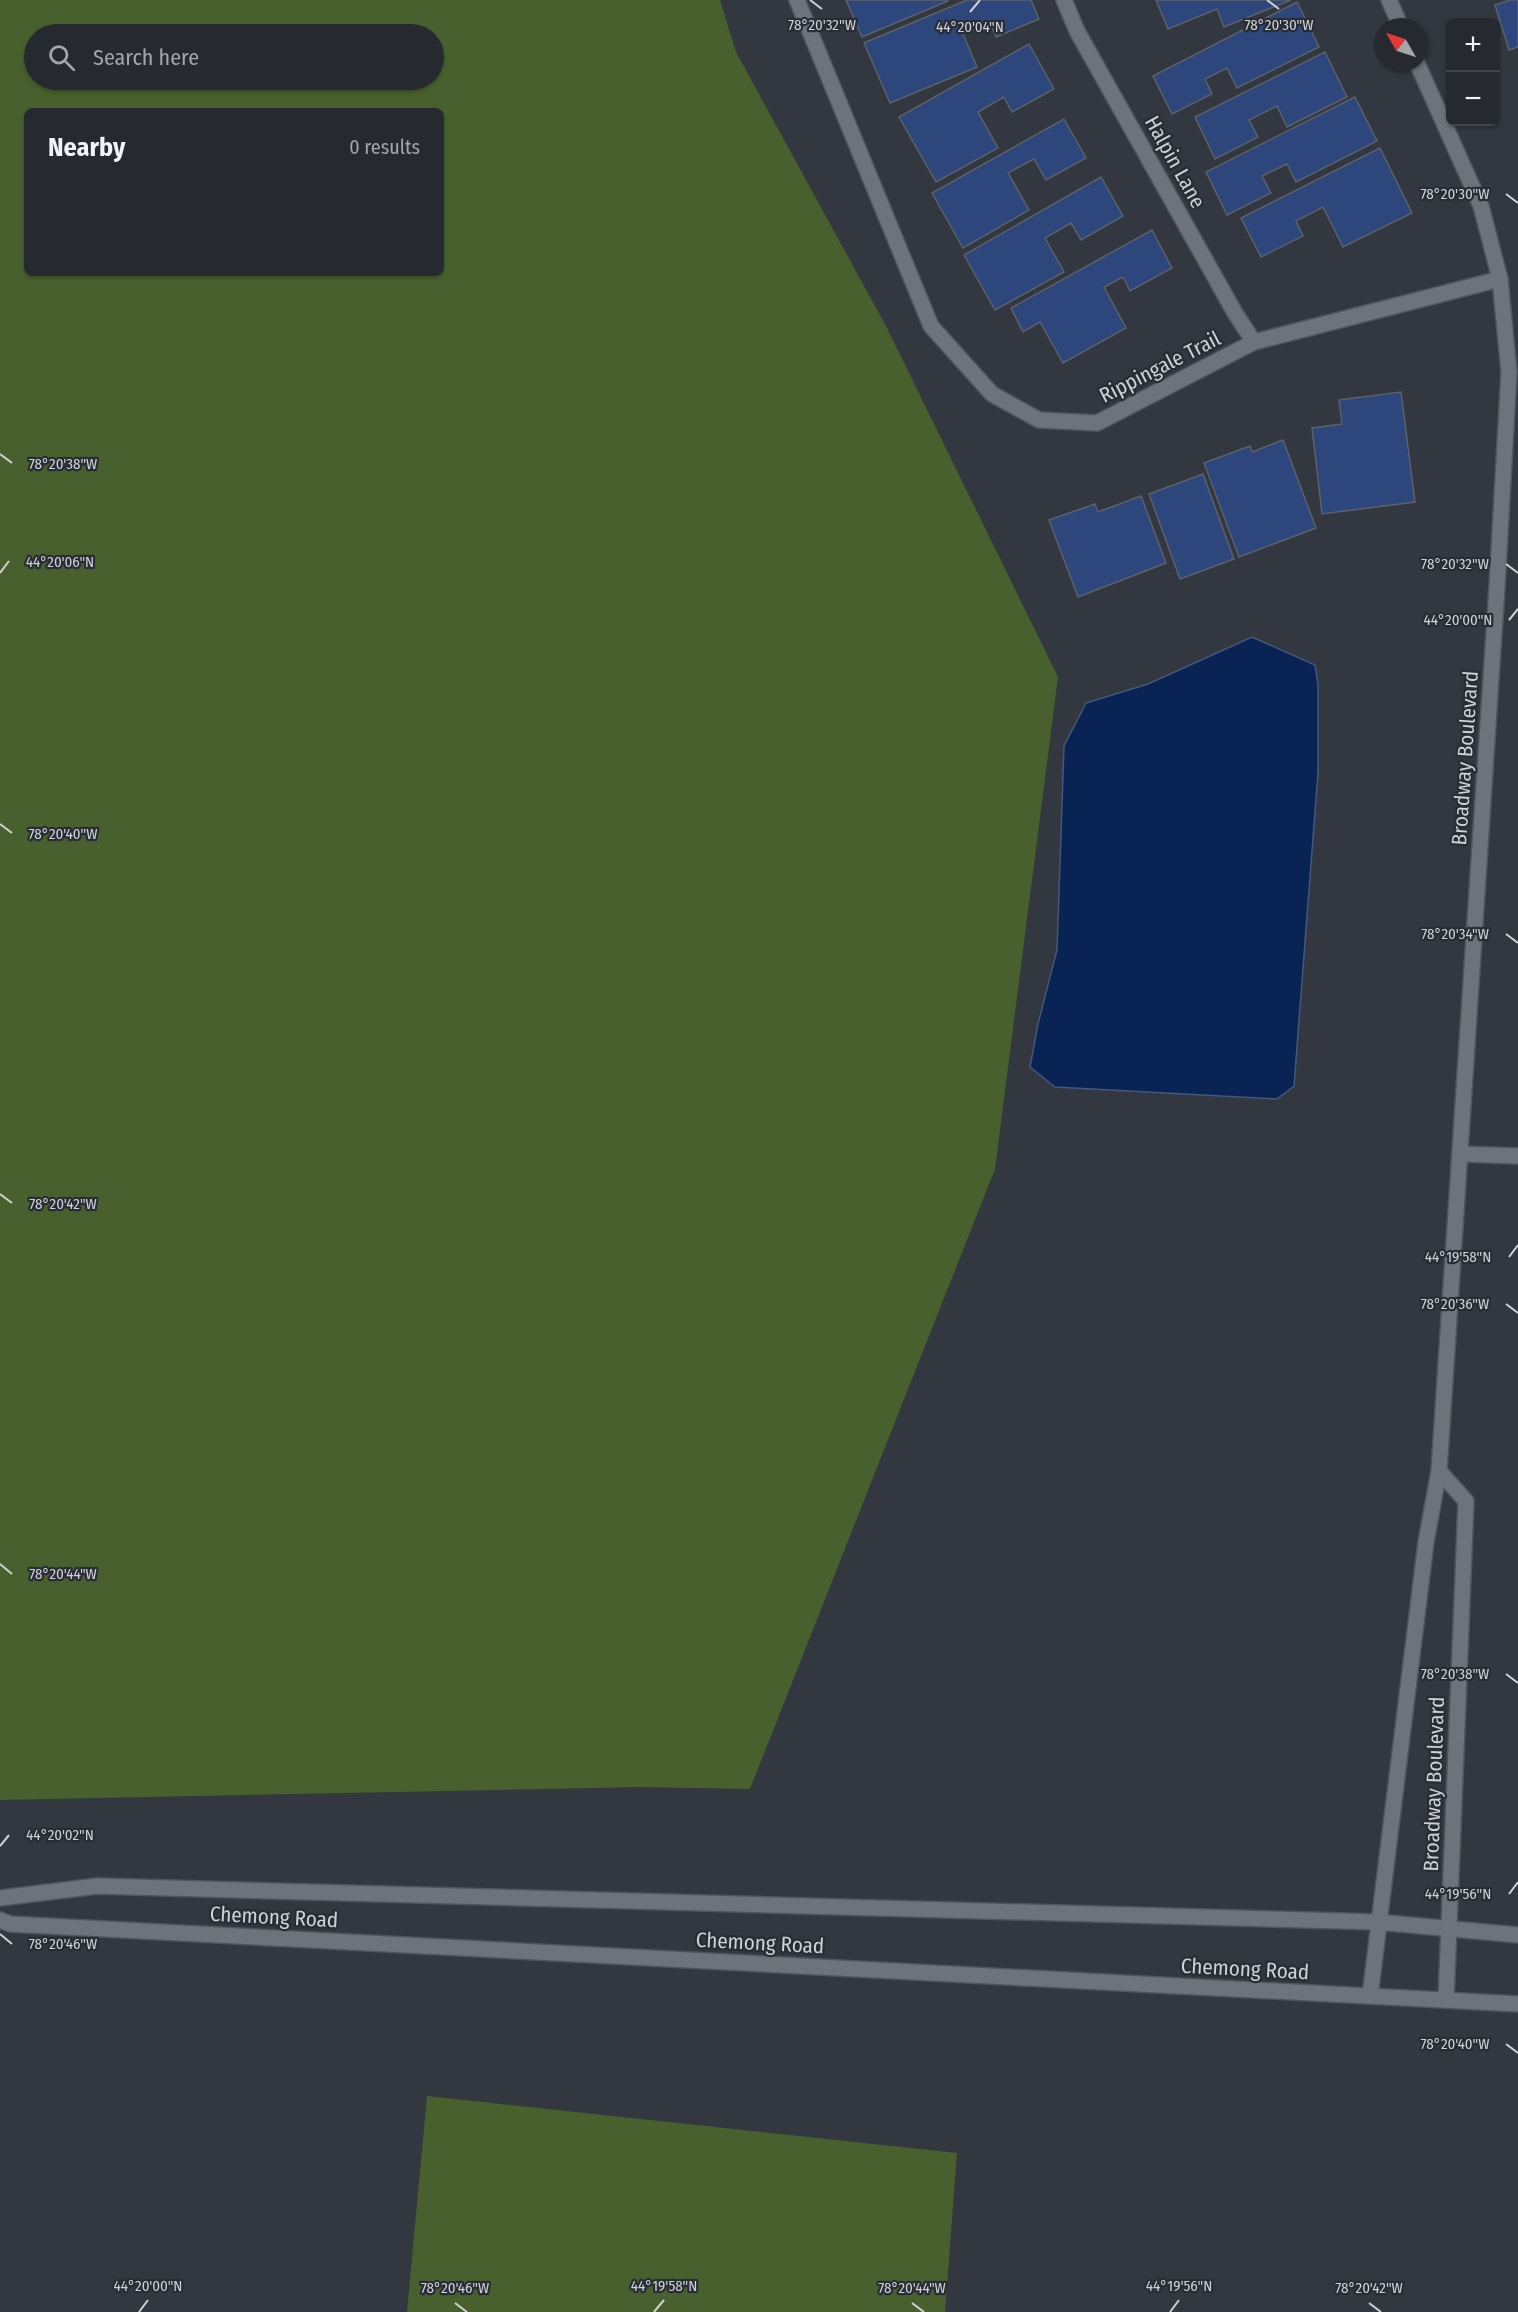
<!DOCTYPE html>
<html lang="en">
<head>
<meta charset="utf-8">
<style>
  body { margin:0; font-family:"Fira Sans Condensed",sans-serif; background:#32353b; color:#f1f3f6 }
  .controls { position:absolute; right:18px; top:18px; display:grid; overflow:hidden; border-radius:9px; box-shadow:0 2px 4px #0004 }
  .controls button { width:54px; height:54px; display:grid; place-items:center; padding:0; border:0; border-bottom:2px solid #42454b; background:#26292f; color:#f1f3f6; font:30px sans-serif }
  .compass { position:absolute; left:1374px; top:18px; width:54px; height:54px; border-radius:50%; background:#26292f; box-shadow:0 2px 4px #0004; rotate:309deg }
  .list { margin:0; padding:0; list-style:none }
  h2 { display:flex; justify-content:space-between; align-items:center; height:78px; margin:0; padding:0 24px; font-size:26px }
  h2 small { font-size:20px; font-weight:400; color:#a4a6aa }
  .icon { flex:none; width:33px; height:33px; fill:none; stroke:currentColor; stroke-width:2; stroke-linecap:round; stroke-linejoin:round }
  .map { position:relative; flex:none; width:1518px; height:2312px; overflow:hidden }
  .search { position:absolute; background:#26292f; box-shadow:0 2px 4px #0004; left:24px; top:24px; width:420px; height:66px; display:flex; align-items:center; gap:15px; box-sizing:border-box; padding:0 21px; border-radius:33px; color:#a4a6aa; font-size:22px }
  .panel { position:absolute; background:#26292f; box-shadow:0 2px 4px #0004; left:24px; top:108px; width:420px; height:168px; border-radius:9px }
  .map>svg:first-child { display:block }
</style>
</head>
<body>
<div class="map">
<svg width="1518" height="2312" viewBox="0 0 1518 2312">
  <rect width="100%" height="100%" fill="#33373f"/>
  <g fill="#48602d" fill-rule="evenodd">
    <path d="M0,0h720l16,52 151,276 171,349 -63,492 -245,620 -109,-2 -641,13zM34,34h400v46h-400zM27,111h414v162h-414z"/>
    <polygon points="427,2096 957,2153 945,2312 407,2312"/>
  </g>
  <polygon fill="#0a2355" stroke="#45577c" stroke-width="1.5" points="1252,637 1315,665 1318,685 1318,773 1294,1086 1277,1099 1055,1087 1030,1067 1038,1024 1057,950 1064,746 1086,703 1148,684"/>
  <g fill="#2d477c" stroke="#5c6169" stroke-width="1.5">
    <polygon points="846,0 947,0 948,1 862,37"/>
    <polygon points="967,0 1031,0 1039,19 996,37 990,23 963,34 977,67 890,103 864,43"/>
    <polygon points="1156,0 1291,0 1224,27 1217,9 1168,29"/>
    <polygon points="1510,0 1518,0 1518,47 1509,50 1495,5"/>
    <polygon points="1297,2 1319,47 1237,88 1227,68 1205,79 1212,94 1172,114 1153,76"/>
    <polygon points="1029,44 1054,89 1012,112 1004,97 978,112 998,148 936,182 899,117"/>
    <polygon points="1325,52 1347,97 1287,127 1277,106 1249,120 1258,137 1215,159 1195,117"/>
    <polygon points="1355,97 1377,141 1296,182 1287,164 1262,176 1271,193 1227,215 1206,172"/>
    <polygon points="1064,119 1086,158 1046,180 1034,159 1008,173 1029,210 963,248 932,193"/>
    <polygon points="1380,148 1412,213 1343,247 1323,207 1296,221 1303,236 1261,257 1241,218"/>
    <polygon points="1101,177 1123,216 1081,240 1071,223 1045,238 1064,272 995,310 964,255"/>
    <polygon points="1152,230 1172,268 1130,291 1123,277 1104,287 1126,328 1063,363 1040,322 1023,332 1011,308"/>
    <polygon points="1401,392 1415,502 1322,514 1312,428 1342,424 1339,400"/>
    <polygon points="1283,440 1316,528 1239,557 1204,463 1250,446 1252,452"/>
    <polygon points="1203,474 1234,559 1180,579 1149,494"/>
    <polygon points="1141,496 1166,563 1078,597 1049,520 1095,504 1098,512"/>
  </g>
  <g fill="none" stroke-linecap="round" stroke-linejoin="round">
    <g stroke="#51545b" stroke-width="18">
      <polyline id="service" points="1064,0 1077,31 1235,313 1254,342"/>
    </g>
    <g stroke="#51545b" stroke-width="18">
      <g id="minor">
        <polyline points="797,0 931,326 992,394 1039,420 1097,423 1254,342 1500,279"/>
        <polyline points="1389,0 1401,27"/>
        <polyline points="1460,1154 1518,1156"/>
        <polyline points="1439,1471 1466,1501 1446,2000"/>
        <polyline points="1370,1996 1426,1542 1439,1471 1497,587 1509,372 1500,279 1481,206 1417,63"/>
      </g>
    </g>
    <g stroke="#51545b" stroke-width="18">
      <g id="secondary">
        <polyline points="0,1898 97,1886 1378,1922 1518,1935"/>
        <polyline points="0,1920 10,1924 1518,2004"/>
      </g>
    </g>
    <use href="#service" stroke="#6e727b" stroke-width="15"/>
    <use href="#minor" stroke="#6e727b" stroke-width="15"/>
    <use href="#secondary" stroke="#6e727b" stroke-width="15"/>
  </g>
  <path fill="none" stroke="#cfd1d6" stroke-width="2" d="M810,0l12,9M1267,0l12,9M970,12l10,-12M1506,194l12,9M0,454l12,9M1506,564l12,9M0,573l9,-12M1509,620l9,-11M0,824l12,9M1506,934l12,9M0,1194l12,9M1509,1257l9,-12M1506,1304l12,9M0,1564l12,10M1506,1674l12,9M0,1846l9,-11M1509,1894l9,-12M0,1934l12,10M1506,2044l12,9M455,2303l12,9M912,2303l12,9M1369,2303l12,9M139,2312l9,-12M654,2312l10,-12M1170,2312l9,-12"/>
  <g text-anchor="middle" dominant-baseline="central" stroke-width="4.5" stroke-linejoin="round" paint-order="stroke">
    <g font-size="21" fill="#cfd1d6" stroke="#292d35">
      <text transform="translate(1175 162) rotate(61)">Halpin Lane</text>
      <text transform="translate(1160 367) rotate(-27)">Rippingale Trail</text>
      <text transform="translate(1465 758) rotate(-86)">Broadway Boulevard</text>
      <text transform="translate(1434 1784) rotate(-88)">Broadway Boulevard</text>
      <text transform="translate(274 1917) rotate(3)">Chemong Road</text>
      <text transform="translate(760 1943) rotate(3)">Chemong Road</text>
      <text transform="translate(1245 1969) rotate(3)">Chemong Road</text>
    </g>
  </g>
  <g font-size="15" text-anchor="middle" fill="#cfd1d6" stroke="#292d35" stroke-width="4.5" stroke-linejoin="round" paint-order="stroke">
    <text x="822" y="30">78°20'32"W</text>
    <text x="1279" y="30">78°20'30"W</text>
    <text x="970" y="32">44°20'04"N</text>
    <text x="1455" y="199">78°20'30"W</text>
    <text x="63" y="469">78°20'38"W</text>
    <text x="60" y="567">44°20'06"N</text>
    <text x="1455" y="569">78°20'32"W</text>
    <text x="1458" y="625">44°20'00"N</text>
    <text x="63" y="839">78°20'40"W</text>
    <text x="1455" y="939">78°20'34"W</text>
    <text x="63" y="1209">78°20'42"W</text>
    <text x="1458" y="1262">44°19'58"N</text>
    <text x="1455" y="1309">78°20'36"W</text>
    <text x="63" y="1579">78°20'44"W</text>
    <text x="1455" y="1679">78°20'38"W</text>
    <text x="60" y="1840">44°20'02"N</text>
    <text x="1458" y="1899">44°19'56"N</text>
    <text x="63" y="1949">78°20'46"W</text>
    <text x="1455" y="2049">78°20'40"W</text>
    <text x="148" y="2291">44°20'00"N</text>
    <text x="664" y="2291">44°19'58"N</text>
    <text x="1179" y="2291">44°19'56"N</text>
    <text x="455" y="2293">78°20'46"W</text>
    <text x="912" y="2293">78°20'44"W</text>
    <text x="1369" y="2293">78°20'42"W</text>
  </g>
</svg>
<div class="controls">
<button>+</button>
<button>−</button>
</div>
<svg class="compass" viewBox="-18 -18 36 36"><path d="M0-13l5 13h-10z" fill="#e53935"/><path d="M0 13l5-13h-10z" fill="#a4a6aa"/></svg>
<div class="search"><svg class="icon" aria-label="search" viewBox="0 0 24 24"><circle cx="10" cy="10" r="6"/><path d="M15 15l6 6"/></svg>Search here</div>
<section class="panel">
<h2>Nearby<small>0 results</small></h2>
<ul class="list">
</ul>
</section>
</div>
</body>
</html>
